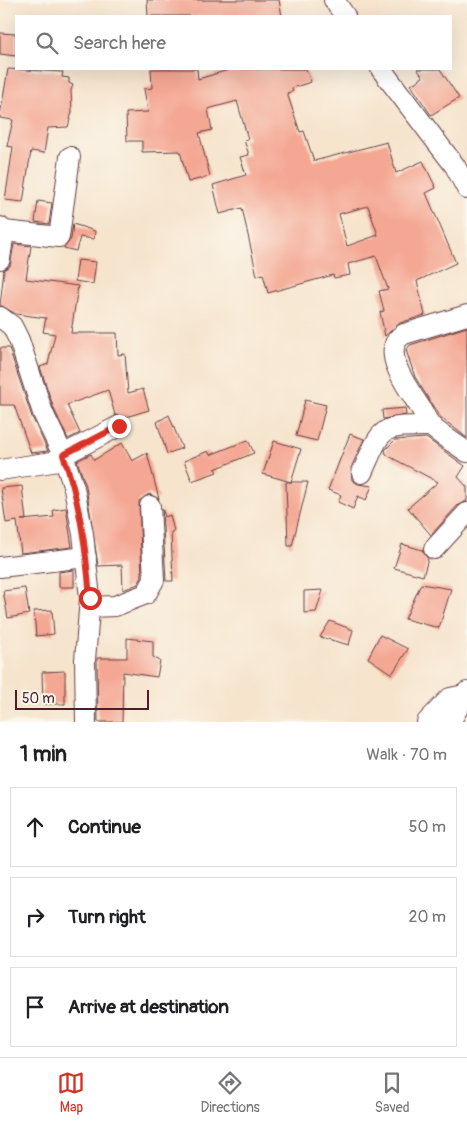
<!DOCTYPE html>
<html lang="en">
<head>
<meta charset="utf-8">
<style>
  body { margin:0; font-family:Pangolin,sans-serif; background:#f6f6f6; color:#202124 }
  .scale { position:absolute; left:15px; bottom:12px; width:134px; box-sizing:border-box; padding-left:5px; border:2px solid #4a1f2b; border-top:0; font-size:14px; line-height:18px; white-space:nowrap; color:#4a1f2b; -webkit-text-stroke:4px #fbf7ec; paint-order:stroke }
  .stop { position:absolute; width:15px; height:15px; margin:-11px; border:4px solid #d93025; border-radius:50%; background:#fff }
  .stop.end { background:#d93025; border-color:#fff; box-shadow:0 1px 5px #0008 }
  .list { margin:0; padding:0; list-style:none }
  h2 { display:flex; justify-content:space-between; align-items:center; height:65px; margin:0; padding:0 20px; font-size:21px }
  h2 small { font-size:16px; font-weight:400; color:#757577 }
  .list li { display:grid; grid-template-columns:32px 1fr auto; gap:15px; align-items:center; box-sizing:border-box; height:80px; margin:0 10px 10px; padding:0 10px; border:1px solid #e0e0e0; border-radius:0px }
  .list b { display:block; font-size:19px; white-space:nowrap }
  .list em { font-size:16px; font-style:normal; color:#757577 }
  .icon { flex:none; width:28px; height:28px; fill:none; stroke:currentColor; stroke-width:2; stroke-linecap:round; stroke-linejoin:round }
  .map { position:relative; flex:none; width:467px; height:722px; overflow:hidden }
  .search { position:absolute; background:#fff; box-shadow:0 5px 20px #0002; left:15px; right:15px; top:15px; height:55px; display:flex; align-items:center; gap:12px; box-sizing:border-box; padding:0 18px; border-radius:0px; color:#757577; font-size:19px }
  .sheet { height:335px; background:#fff }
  nav { display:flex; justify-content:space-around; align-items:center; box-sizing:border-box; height:70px; border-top:1px solid #e0e0e0; background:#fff; font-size:14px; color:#757577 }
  nav a { display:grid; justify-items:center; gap:2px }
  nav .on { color:#d93025 }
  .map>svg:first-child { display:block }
</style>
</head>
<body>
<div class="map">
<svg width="467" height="722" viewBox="0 0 467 722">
  <rect width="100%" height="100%" fill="#fbf7ec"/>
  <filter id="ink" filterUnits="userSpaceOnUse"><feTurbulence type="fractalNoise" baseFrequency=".02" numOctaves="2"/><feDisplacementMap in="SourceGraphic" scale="10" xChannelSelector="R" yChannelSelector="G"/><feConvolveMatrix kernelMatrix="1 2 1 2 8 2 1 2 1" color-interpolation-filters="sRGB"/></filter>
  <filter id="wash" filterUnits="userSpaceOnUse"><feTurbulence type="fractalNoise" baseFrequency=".0096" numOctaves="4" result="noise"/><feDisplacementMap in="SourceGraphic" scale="20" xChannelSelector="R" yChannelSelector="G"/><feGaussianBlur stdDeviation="1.12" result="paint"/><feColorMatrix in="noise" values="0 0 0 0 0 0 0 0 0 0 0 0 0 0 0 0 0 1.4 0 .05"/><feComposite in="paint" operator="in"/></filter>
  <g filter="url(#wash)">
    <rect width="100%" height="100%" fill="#f6e4cd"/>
    <g id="blocks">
      <g fill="#f4a793" fill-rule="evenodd">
        <polygon points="147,0 279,0 282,16 148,16"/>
        <polygon points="0,33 16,34 16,56 0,54"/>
        <polygon points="8,69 63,72 62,77 69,78 69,83 73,85 71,90 72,112 68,127 48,128 44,153 31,151 23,202 5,200 13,147 7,146 13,120 0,118 0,116"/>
        <path d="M151,69h46l1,10 34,-10h74l5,13 -19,6 1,3 -6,2 13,39 4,-1 10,30 73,-19 9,31 27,-12 13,27 -10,5 30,70 -39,18 8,34 -25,8 -15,13 -5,-24 4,-1 -5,-20 9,-2 -12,-33 -28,8 2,11 -16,3 -1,-3 -65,18 -5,-19 -6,2 -15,-68 -22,6 -7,-29 33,-10 -6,-18 9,-2 -5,-15 4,-1 -11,-38 -29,8 4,21 -13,3 11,43 -22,6 -8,-31 -38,1v-11h-15l-1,-28 22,-1 -4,-23 8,-1zM368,206l10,29 -31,11 -8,-32z"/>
        <polygon points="417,69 440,69 459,98 431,115 411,85 423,77"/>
        <polygon points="38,201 52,203 49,224 35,222"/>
        <polygon points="73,224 95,231 94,239 80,237 76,251 64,248 71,239"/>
        <polygon points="14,244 31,246 26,279 78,286 71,333 117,333 118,355 125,354 128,393 143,389 149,410 126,417 115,415 108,390 67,405 80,433 68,439 54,409 40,367 48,364 55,334 43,332 46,318 16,314 0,305 4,271 3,270 10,266"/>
        <polygon points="78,260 96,262 93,284 75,281"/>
        <polygon points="467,327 467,438 439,416 415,377 406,350 410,345"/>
        <polygon points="0,348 9,348 32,417 48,451 31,453 14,405 0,405"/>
        <polygon points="305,400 326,405 317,441 296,436"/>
        <polygon points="405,408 406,415 383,419 382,410"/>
        <polygon points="169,415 182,448 167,454 157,422"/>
        <polygon points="350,434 364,439 351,468 352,480 358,484 372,486 366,500 358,496 353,509 338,502 341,495 328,490"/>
        <polygon points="426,438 465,466 458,477 467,487 467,501 458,505 431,535 408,508 438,482 394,459 386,454 385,450 395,440"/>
        <polygon points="248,440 254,453 215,469 217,472 192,481 184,461 208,451 210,455"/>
        <polygon points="274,441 301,449 291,482 263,474"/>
        <polygon points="122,443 132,461 147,453 159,499 149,494 139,501 142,577 138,584 123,590 122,565 98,566 86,486 77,461 91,454 94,460"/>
        <polygon points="286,482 308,482 292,546 288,546"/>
        <polygon points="22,486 26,520 21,520 54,517 53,510 66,508 72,547 21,553 17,521 6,523 1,488"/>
        <polygon points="162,508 165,517 170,515 174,531 171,532 173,581 166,581"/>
        <polygon points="402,544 422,550 428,559 423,576 394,568"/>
        <polygon points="74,570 74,587 59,587 59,572"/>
        <polygon points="421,584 451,589 439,628 405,619"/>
        <polygon points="25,588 29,614 8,618 3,591"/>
        <polygon points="323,590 316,612 304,613 304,591"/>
        <polygon points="52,610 54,634 36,636 34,611"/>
        <polygon points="330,621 353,630 349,645 320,637"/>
        <polygon points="380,635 408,649 392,674 368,658"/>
        <polygon points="127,638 153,641 153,657 160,661 157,677 123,672 122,722 98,722 97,658 127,658"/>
        <polygon points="65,671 65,704 43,704 42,672"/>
      </g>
    </g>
  </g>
  <g filter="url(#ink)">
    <use href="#blocks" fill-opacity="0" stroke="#643d43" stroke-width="1"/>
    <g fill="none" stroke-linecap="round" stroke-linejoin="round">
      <g stroke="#643d43" stroke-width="22">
        <g id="minor">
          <polyline points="334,0 345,16"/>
          <polyline points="381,69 455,166 467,189"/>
          <polyline points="0,227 4,231 0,259"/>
          <polyline points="4,231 59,237 70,157"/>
          <path d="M467,315l-63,19c-27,15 6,57 16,73 4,6 7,15 12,20 10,9 24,17 35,25"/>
          <polyline points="0,317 12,326 19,340 43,413 63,455 74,488 83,534 90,598 85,660 86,722"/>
          <polyline points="63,455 119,426"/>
          <polyline points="0,470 65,460"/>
          <path d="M362,473c21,-47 16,-47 69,-47"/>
          <polyline points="434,549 467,513"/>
          <polyline points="0,567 86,557"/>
          <polyline points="90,607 115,606 146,594 154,580 150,506"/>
          <polyline points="427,722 450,698 465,695"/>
          <polyline points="450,722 467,692"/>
        </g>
      </g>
      <use href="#minor" stroke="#fff" stroke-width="20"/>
    </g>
  </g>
  <g fill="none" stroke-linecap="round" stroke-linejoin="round" filter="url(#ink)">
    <path stroke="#d93025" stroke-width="6" d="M90,598c-4,-49 -10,-97 -27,-143l56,-29"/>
  </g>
</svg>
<div class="scale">50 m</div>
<div class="stop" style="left:90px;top:598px"></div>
<div class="stop end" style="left:119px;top:426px"></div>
<div class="search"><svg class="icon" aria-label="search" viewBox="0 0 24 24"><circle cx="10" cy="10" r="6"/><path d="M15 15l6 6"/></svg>Search here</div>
</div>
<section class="sheet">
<h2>1 min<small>Walk · 70 m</small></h2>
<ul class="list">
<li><svg class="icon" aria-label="ahead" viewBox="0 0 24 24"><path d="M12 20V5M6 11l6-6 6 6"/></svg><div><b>Continue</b></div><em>50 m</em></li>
<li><svg class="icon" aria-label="right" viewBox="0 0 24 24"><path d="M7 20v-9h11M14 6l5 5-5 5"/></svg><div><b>Turn right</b></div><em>20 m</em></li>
<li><svg class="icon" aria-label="arrive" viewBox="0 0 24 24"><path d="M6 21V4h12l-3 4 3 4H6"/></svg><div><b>Arrive at destination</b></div></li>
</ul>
</section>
<nav>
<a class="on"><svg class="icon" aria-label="map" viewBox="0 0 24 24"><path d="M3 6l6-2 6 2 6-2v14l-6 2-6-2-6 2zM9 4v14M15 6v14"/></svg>Map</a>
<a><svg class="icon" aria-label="directions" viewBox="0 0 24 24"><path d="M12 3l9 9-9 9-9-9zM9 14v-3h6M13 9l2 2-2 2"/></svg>Directions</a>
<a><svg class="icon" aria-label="saved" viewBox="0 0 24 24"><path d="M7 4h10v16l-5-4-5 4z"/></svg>Saved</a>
</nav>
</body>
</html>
